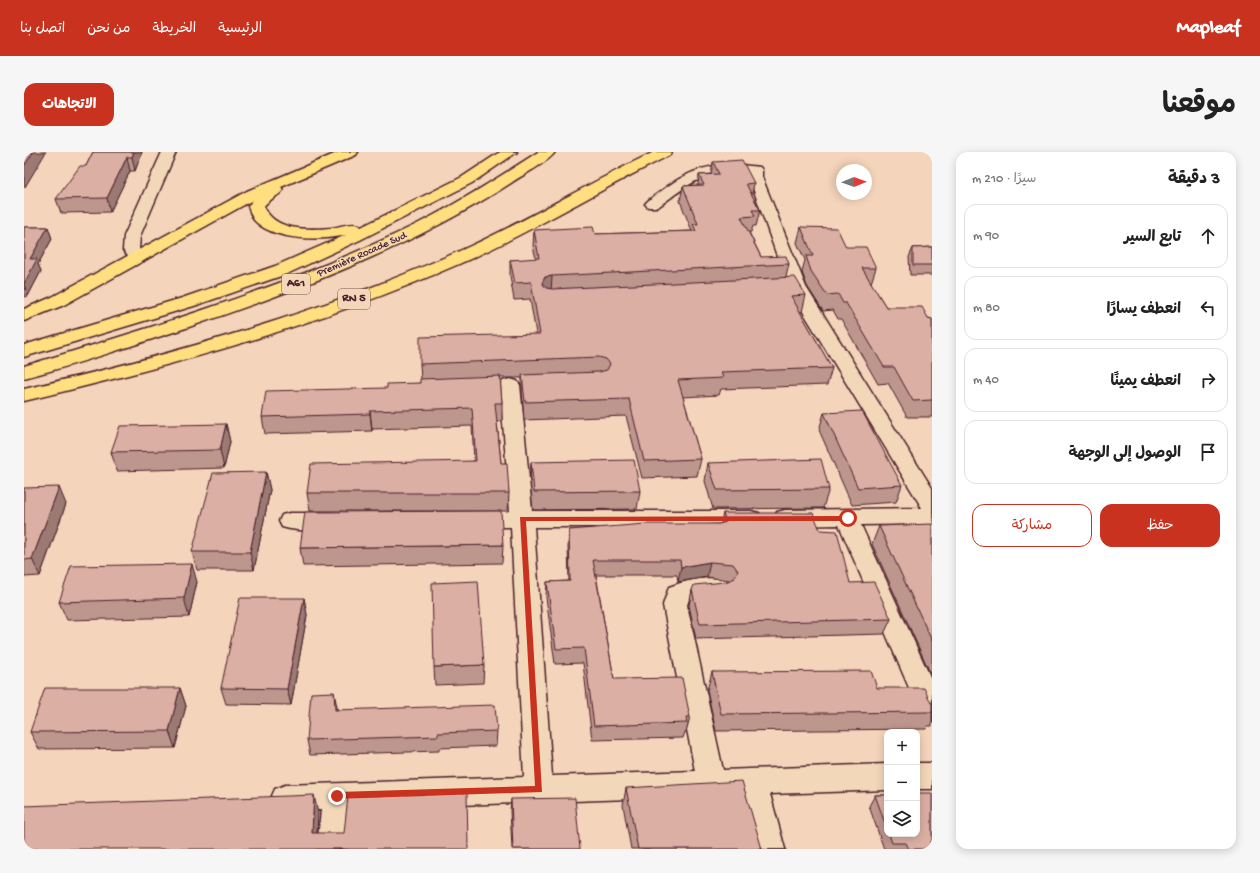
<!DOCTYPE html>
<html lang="ar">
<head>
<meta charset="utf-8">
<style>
  body { margin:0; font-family:"Gochi Hand","Playpen Sans Arabic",sans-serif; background:#f6f6f6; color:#222; direction:rtl }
  .controls { position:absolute; right:12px; bottom:12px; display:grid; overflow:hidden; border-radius:8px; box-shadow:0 2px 10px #0003 }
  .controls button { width:36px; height:36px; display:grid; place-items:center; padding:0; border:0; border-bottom:1px solid #e0e0e0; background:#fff; color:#222; font:20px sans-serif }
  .compass { position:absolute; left:812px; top:12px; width:36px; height:36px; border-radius:50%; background:#fff; box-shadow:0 2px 10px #0003; rotate:89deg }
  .stop { position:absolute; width:12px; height:12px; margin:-9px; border:3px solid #c8321e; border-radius:50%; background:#fff }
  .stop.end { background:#c8321e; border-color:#fff; box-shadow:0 1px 4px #0008 }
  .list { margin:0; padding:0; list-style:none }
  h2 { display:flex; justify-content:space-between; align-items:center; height:52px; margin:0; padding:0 16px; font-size:17px }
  h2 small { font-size:13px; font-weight:400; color:#767676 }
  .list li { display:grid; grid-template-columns:26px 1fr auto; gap:12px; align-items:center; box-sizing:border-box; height:64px; margin:0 8px 8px; padding:0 8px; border:1px solid #e0e0e0; border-radius:12px }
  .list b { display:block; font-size:15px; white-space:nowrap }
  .list em { font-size:13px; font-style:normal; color:#767676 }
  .actions { display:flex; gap:8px; padding:12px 16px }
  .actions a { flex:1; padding:9px 0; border:1px solid #c8321e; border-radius:12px; text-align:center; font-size:14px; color:#c8321e }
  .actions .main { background:#c8321e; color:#fff }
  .icon { flex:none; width:22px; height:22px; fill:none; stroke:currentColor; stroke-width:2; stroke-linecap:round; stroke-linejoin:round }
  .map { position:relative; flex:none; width:908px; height:697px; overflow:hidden; direction:ltr; border-radius:12px }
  header { display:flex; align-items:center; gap:24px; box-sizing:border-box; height:56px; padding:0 20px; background:#c8321e; color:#fff }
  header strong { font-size:19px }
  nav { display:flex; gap:22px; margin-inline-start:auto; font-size:14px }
  .intro { display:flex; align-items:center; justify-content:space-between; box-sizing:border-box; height:96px; padding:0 24px }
  h1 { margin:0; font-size:28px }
  .button { padding:10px 18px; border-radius:12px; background:#c8321e; color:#fff; font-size:14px; font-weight:700 }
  main { display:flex; gap:24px; padding:0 24px }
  aside { flex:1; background:#fff; border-radius:12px; box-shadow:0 2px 10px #0003 }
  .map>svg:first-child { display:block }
</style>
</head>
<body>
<header>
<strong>Mapleaf</strong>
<nav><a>الرئيسية</a><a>الخريطة</a><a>من نحن</a><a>اتصل بنا</a></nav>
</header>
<div class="intro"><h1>موقعنا</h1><a class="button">الاتجاهات</a></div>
<main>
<aside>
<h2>3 دقيقة<small>سيرًا · 210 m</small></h2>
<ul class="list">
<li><svg class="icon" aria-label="ahead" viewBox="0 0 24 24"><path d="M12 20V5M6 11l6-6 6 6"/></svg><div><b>تابع السير</b></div><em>90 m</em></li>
<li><svg class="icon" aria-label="left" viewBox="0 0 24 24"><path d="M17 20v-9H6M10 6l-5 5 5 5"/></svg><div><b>انعطف يسارًا</b></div><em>80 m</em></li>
<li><svg class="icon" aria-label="right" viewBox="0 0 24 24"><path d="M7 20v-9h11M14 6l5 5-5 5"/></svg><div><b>انعطف يمينًا</b></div><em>40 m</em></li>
<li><svg class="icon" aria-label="arrive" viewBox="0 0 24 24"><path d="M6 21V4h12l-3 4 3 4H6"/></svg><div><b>الوصول إلى الوجهة</b></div></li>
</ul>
<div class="actions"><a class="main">حفظ</a><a>مشاركة</a></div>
</aside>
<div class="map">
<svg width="908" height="697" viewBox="0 0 908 697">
  <rect width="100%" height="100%" fill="#f4d4ba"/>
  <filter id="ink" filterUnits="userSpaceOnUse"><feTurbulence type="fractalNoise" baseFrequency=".025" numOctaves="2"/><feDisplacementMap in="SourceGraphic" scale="8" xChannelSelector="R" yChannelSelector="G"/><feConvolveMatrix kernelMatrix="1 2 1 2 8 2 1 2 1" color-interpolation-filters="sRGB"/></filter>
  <g filter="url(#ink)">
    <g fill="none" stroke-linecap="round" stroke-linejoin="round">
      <g stroke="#4a1f2b" stroke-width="3">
        <g id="minor">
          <path d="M138,0h14l-36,84 -1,13 7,8 -2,4c-10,2 -15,-3 -21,-11l1,-14z"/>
          <path d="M708,12l28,3 2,3v7l44,110 126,201v36l-71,1 71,156v41l-9,-3 -4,-8 -80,-186 -54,1 -8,-2 -3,-6 3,-6 8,-2 137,-2 -134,-221 -40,-113c-47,-3 -54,7 -90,33h-10l-3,-3c4,-5 10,-8 15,-12 22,-17 43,-27 72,-28z"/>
          <path d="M486,227l7,2 3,4 12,126h219l8,2 3,6 -3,6 -8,2h-217l18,249 143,-5 -32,-166 6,-18c19,-7 41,-12 60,-6l4,6 -4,6 -8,3 -30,2 -2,1 -2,6 36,165 164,-6v26l-117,4 15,55h-30l-13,-54 -392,14 -3,40h-30l4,-39 -36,1 -10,-4 -4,-9 4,-9 10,-4 239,-8 -13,-250h-40l-8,-2 -3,-6 3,-6 8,-2h39l-10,-126 3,-4z"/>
          <path d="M266,361h43l8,2 3,6 -3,6c-17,5 -42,5 -59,0l-3,-6 3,-6z"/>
          <rect x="893" y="611" width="15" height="26"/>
        </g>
      </g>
      <g stroke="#4a1f2b" stroke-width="3">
        <g id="highway">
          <path d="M315,0h19l-2,3 -75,32 2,3c-5,7 -14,9 -19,16 9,25 44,24 67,22 9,-1 19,-6 28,-3l2,2 101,-50 38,-25h17l-45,31 -112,57 -73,34 -93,32 -170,51v-12l158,-47 93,-32 71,-31c-26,6 -73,6 -92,-15 -3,-4 -4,-9 -6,-14l5,-6 -189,105 -40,16v-12l28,-12 195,-106z"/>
          <path d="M514,0h17c-7,11 -33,23 -44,31 -99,64 -211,106 -322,144 -55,18 -110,37 -165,51v-12c134,-40 268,-81 395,-143 41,-21 80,-46 119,-71z"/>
          <path d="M630,0h18l-2,3c-71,35 -138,77 -211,109 -139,61 -288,102 -435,137v-12c143,-33 289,-74 424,-133 71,-30 136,-71 206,-104z"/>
        </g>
      </g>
      <use href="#minor" fill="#f2d8b9" fill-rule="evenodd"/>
      <use href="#highway" fill="#ffdf80" fill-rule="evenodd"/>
    </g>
    <g fill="#bd968d" stroke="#4a1f2b">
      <polygon points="69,0 118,0 111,19 106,19 86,60 37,61 32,47 62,14"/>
      <polygon points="689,10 730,31 728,43 736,58 732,74 729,74 727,80 725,80 737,105 765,112 762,125 782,143 778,160 776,160 808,216 803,233 697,237 695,243 659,245 677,307 673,324 618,326 602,264 500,268 498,240 498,226 476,226 478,251 478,269 473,269 477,311 485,341 484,359 286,359 283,341 450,309 448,274 348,277 348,279 241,282 238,265 363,236 396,231 397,227 396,212 512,182 506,147 490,148 486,124 486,108 512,107 509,94 510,78 571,82 668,79 656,49 659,34 674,33 675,23 687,22"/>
      <polygon points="0,75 24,75 28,87 14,112 17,119 4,144 0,145"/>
      <polygon points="777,75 822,95 852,116 847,131 862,155 908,167 908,265 883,265 864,231 854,232 817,167 814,167 809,158 799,159 783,134 778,120 781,108 773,91"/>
      <polygon points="908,95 908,123 886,123 885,105 889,96"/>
      <polygon points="800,261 878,333 872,350 828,353 795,278"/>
      <polygon points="202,272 206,290 200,316 93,319 87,300"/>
      <polygon points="507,310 616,339 613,357 509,358 506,328"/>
      <polygon points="684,311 805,337 799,356 689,357 681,329"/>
      <polygon points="242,320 246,338 230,418 173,418 168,400"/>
      <polygon points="0,336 42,352 16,424 0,425"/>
      <polygon points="699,361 796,378 826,431 867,467 860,482 672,487 665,453 668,438 701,430 706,429 705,428 683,425 654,430 653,423 572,423 590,527 666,565 662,580 661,580 659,586 568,588 559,511 531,512 522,445 523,430 545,429 544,394 545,378 695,372 697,372"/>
      <polygon points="855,374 908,374 908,525 848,392"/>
      <polygon points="479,393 478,411 279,414 276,396"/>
      <polygon points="173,430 165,465 43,468 35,450"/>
      <polygon points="280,446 283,463 267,553 202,552 197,536"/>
      <polygon points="460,513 459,531 411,533 410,515"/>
      <polygon points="688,520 853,536 908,551 908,574 903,574 902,577 692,579 683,538"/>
      <polygon points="156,536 162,554 151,596 15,597 6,580"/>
      <polygon points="313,555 313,558 473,579 472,594 415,596 415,599 286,603 283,588"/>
      <polygon points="602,636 738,697 607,697 599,653"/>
      <polygon points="908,641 908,697 860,697 845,654 851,643 863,643 863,682 893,682"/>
      <polygon points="487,647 556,697 488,697 486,659"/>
    </g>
    <g fill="#9a7a73" stroke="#4a1f2b">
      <polygon points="9,0 22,0 1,35 0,31 0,14"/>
      <polygon points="110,0 118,0 111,19 108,5"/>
      <polygon points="103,5 106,19 86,60 83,46"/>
      <polygon points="24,75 28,87 14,112 17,119 4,144 0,132 6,107"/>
      <polygon points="528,124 527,140 520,142 518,131 521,125"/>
      <polygon points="346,259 348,277 348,279 346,262"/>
      <polygon points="202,272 206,290 200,316 196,298"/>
      <polygon points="242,320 246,338 230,418 226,400"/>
      <polygon points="35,335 42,352 16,424 8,407"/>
      <polygon points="686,410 683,425 654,430 657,415"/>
      <polygon points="168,412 173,430 165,465 160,446"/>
      <polygon points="280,446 283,463 267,553 263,537"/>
      <polygon points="156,536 162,554 151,596 145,579"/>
      <polygon points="310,540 313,555 314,573 311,558"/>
      <polygon points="290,643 294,661 292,697 288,681"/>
    </g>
    <g fill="#dcafa4" stroke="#4a1f2b">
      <polygon points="0,0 9,0 0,14"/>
      <polygon points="69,0 110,0 108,5 103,5 83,46 32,47 56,14 62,14"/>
      <polygon points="718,8 730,31 722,32 736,58 728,58 731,64 717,65 737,105 762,104 765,112 528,124 521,125 518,131 522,136 528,137 771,125 782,143 767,144 808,216 697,220 699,226 654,228 677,307 620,309 605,247 501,250 498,223 575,220 583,218 586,212 582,207 575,205 396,212 396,185 516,182 507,130 491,131 486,108 515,106 510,78 569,75 571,82 672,79 669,72 674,72 659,34 680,33 675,23 695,22 689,10"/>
      <polygon points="0,75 24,75 6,107 13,107 0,132"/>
      <polygon points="777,75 813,76 822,95 842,95 852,116 838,116 862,155 898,155 904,166 908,167 908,248 889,249 870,215 860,215 822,151 819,151 814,142 803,143 787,119 782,104 789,104"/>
      <polygon points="908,95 908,113 889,113 889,96"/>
      <polygon points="476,224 478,251 471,251 477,311 483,311 485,341 283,341 287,312 452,309 448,256 346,259 346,262 238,265 242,239 363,236 363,232 396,231 396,227"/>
      <polygon points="838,259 878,333 834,336 800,261"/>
      <polygon points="202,272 196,298 87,300 96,274"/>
      <polygon points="797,307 805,337 693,338 684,311"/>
      <polygon points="610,308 616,339 510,340 507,310"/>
      <polygon points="242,320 226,400 168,400 189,321"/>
      <polygon points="35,335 8,407 0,408 0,336"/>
      <polygon points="477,359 479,393 276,396 281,360"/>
      <polygon points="699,361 789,361 796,378 813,379 826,431 850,430 867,467 676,472 668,438 670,433 701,430 709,427 714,419 709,412 686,410 657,415 656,408 569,408 590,527 658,526 666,565 662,565 663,571 570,574 560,496 532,497 523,430 546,429 545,378 622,372 695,372 702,370"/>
      <polygon points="907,372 908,374 908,489 855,374"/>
      <polygon points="168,412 160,446 35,450 47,414"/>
      <polygon points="454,429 460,513 410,515 408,431"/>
      <polygon points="216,446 280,446 263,537 197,536"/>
      <polygon points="847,519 853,536 900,536 907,551 908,551 908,560 697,562 688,520"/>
      <polygon points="21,536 156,536 145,579 6,580"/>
      <polygon points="310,540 311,558 471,553 473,579 414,581 414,584 283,588 287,541"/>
      <polygon points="718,629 738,697 614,697 602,636"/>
      <polygon points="443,641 444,697 0,697 0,654 290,643 288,681 320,681 324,644"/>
      <polygon points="893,641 908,641 908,690 906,690 908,694 908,697 885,697 882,691 868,691 865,682 893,682"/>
      <polygon points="851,643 863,643 863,677"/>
      <polygon points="551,646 556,697 489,697 487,647"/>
    </g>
  </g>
  <polygon fill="#c8321e" points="824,364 827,366 824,369 502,369 518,640 310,647 309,644 313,640 511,634 496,365"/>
  <g text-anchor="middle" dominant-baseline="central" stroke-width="3" stroke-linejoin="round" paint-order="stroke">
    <g font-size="11" fill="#4a1f2b" stroke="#f2d8b9">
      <text transform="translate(338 103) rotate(-24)">Première Rocade Sud</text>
    </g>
    <g fill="#f2d8b9" stroke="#7c5656" stroke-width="1">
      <rect x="258" y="122" width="28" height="20" rx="3"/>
      <rect x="314" y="137" width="32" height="20" rx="3"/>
    </g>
    <g font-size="12" font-weight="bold" fill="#4a1f2b">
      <text x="272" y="132">A61</text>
      <text x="330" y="147">RN 5</text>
    </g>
  </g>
</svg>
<div class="controls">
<button>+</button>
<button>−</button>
<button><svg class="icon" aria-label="layers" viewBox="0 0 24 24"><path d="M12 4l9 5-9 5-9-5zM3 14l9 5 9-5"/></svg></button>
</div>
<svg class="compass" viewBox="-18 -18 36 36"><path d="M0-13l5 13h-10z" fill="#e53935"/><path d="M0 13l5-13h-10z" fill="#767676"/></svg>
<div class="stop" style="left:824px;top:366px"></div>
<div class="stop end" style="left:313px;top:644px"></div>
</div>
</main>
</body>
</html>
